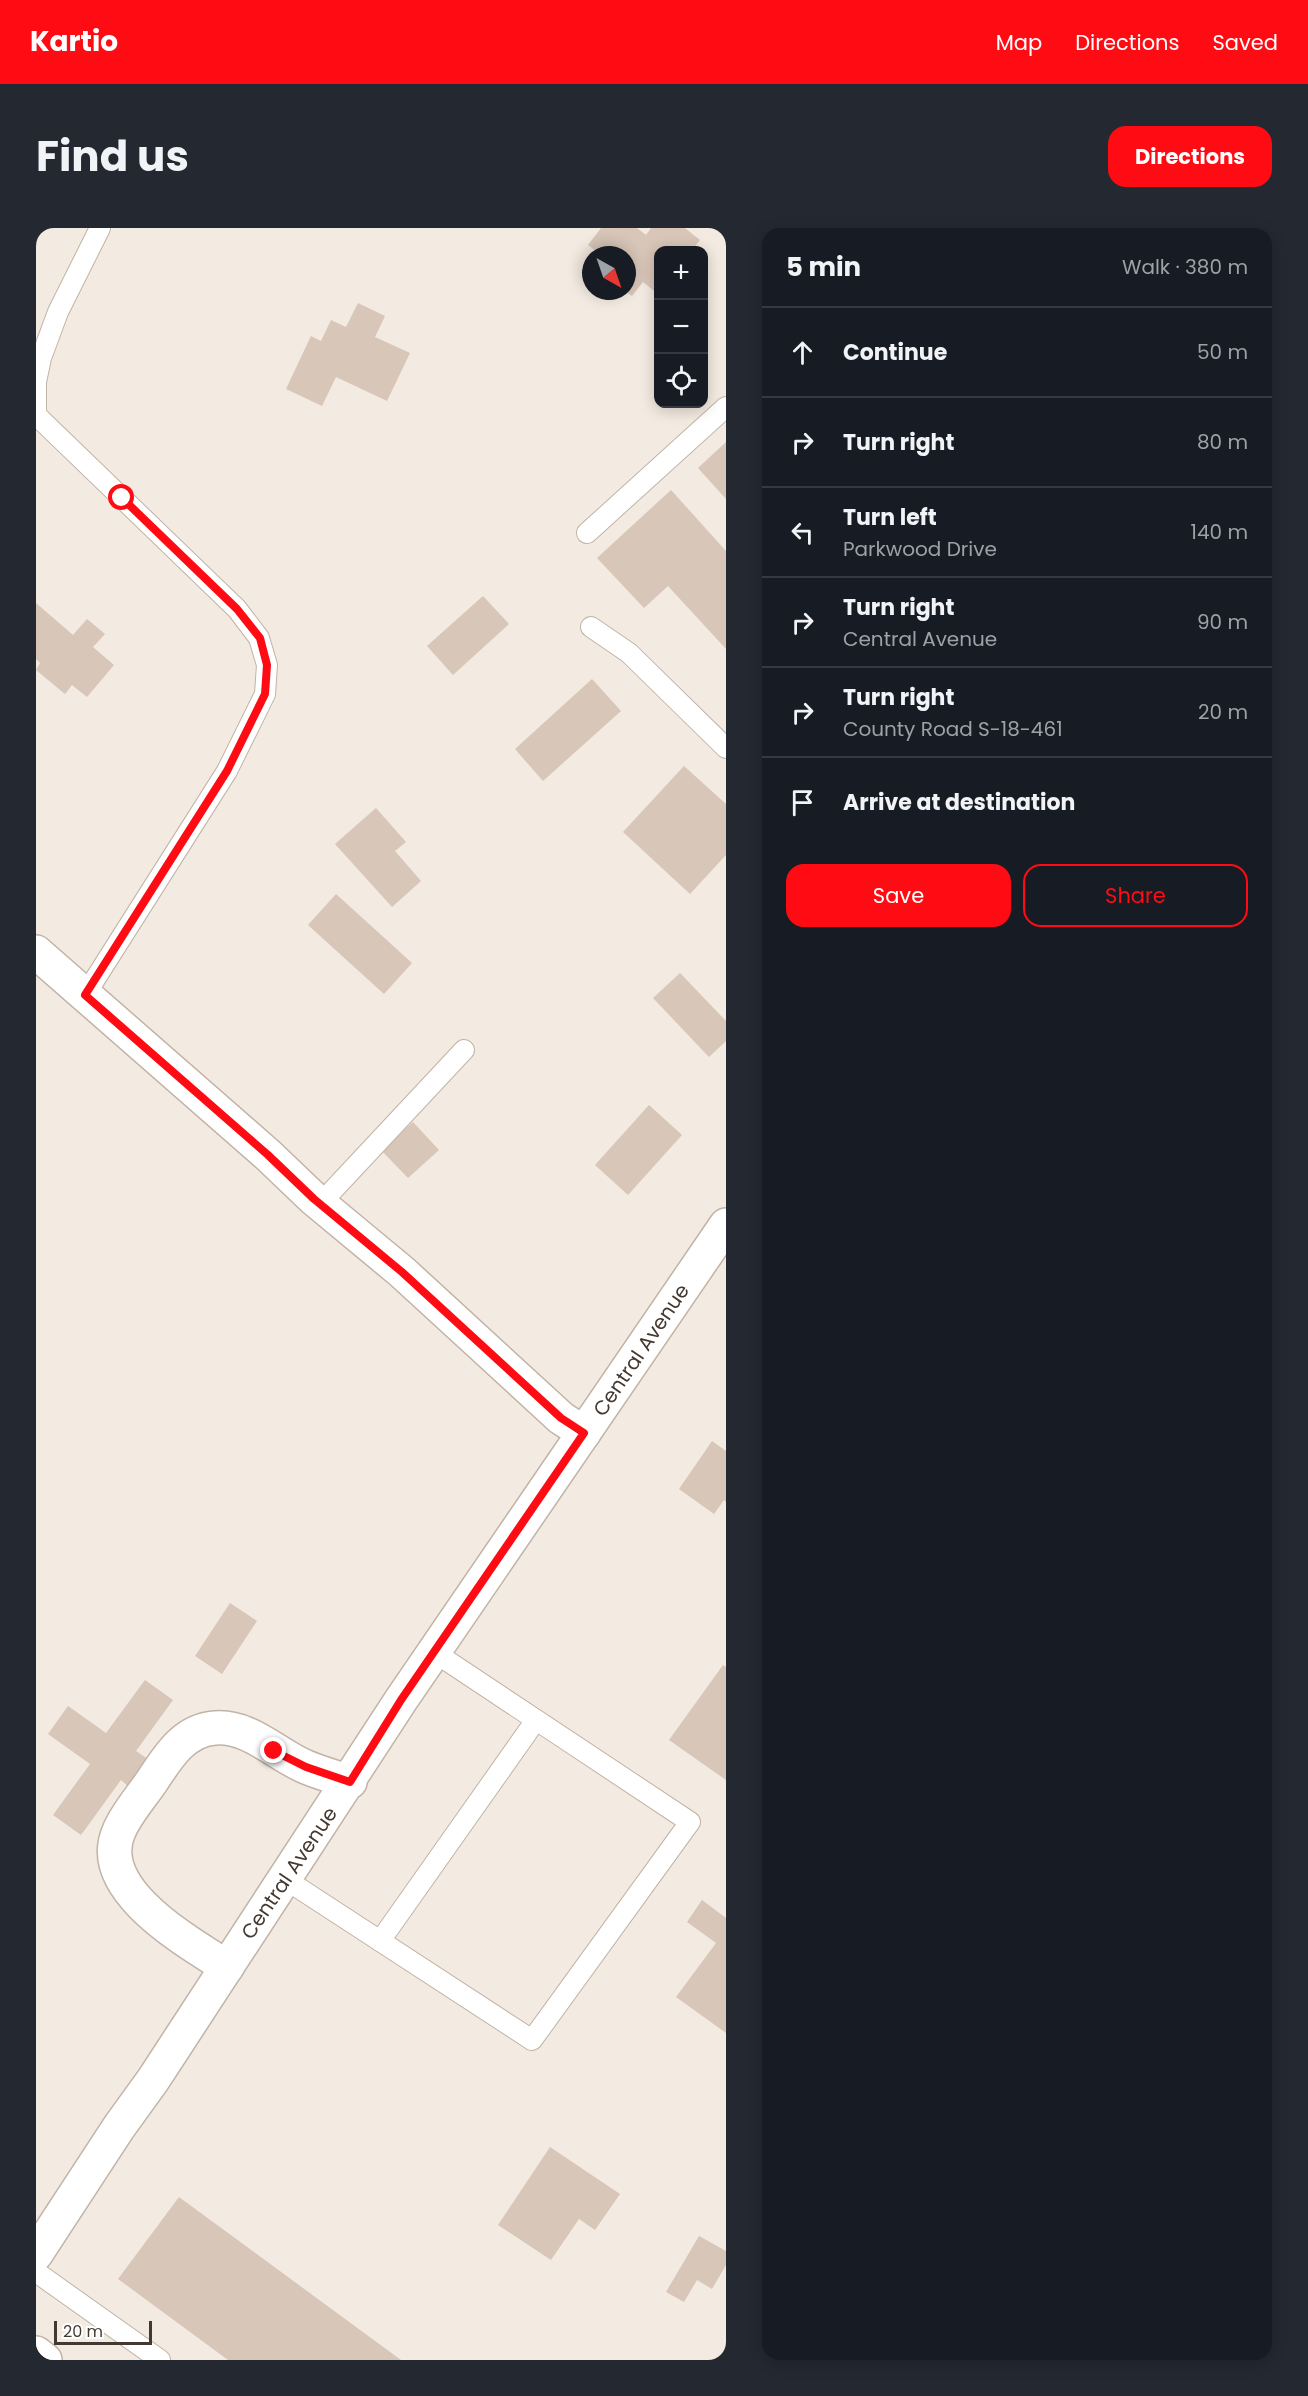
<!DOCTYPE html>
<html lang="en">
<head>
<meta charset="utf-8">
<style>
  body { margin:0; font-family:Poppins,sans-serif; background:#242831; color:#f1f3f6 }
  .controls { position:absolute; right:18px; top:18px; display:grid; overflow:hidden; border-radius:12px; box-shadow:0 3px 15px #0003 }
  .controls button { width:54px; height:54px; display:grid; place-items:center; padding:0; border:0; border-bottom:2px solid #363941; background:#171b24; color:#f1f3f6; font:30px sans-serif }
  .compass { position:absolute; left:546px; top:18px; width:54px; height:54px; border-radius:50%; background:#171b24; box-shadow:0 3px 15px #0003; rotate:140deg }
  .scale { position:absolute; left:18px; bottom:15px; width:98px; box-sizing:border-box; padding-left:6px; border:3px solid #443931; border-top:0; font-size:16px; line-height:21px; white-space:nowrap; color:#443931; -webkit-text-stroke:4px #fff; paint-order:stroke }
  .stop { position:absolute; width:18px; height:18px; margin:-14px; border:4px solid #ff0b13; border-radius:50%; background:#fff }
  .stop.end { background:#ff0b13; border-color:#fff; box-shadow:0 2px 6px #0008 }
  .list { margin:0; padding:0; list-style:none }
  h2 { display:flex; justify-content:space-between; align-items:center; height:78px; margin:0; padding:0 24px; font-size:26px }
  h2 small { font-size:20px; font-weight:400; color:#9ea1a6 }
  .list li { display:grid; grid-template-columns:39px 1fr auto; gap:18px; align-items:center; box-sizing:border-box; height:90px; padding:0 24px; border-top:2px solid #363941 }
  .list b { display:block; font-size:22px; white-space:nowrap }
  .list p { margin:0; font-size:20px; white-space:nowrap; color:#9ea1a6 }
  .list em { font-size:20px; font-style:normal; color:#9ea1a6 }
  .actions { display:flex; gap:12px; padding:18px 24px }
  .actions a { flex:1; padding:14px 0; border:2px solid #ff0b13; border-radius:18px; text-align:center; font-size:21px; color:#ff0b13 }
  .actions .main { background:#ff0b13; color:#fff }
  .icon { flex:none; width:33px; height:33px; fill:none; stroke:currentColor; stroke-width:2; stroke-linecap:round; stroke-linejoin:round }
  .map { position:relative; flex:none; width:690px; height:2132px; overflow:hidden; border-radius:18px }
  header { display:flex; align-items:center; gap:36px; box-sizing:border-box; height:84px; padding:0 30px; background:#ff0b13; color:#fff }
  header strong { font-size:28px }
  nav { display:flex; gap:33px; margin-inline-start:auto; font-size:21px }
  .intro { display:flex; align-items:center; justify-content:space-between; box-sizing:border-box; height:144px; padding:0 36px }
  h1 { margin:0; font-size:42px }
  .button { padding:15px 27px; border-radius:18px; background:#ff0b13; color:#fff; font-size:21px; font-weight:700 }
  main { display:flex; gap:36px; padding:0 36px }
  aside { flex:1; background:#171b24; border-radius:18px; box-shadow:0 3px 15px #0003 }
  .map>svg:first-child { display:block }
</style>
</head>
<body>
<header>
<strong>Kartio</strong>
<nav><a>Map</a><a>Directions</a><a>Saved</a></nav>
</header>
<div class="intro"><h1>Find us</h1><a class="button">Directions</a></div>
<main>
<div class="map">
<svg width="690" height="2132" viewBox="0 0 690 2132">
  <rect width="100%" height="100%" fill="#f3eae1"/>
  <g fill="#d8c6b8">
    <polygon points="565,0 601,0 610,7 615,0 649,0 664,12 656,22 622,22 622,66 607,54 596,68 589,63 591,63 591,27 565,27 552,17"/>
    <polygon points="322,75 349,88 339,109 374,125 351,173 300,149 286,178 250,161 275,108 285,113 295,92 310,99"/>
    <polygon points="690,214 690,271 662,240"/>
    <polygon points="635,262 690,323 690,421 632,358 608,380 561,330"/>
    <polygon points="447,368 473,396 417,447 391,418"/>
    <polygon points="0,375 37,407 51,391 69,406 57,419 78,437 51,469 36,457 29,466 0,442 4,435 0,431"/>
    <polygon points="556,451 585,483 507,553 479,521"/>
    <polygon points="648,538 690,576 690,627 654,666 587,604"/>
    <polygon points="340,580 370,614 359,623 385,653 356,679 299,616"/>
    <polygon points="300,666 376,735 348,766 272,697"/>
    <polygon points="644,745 690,793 690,813 673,829 617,770"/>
    <polygon points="613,877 646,907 592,967 559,937"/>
    <polygon points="377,894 403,922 372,950 345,922"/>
    <polygon points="676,1213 690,1223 690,1274 688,1272 678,1286 643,1261"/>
    <polygon points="194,1375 221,1393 186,1446 159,1428"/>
    <polygon points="687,1437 690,1439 690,1552 633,1512"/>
    <polygon points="109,1452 137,1472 100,1523 113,1532 93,1559 85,1552 45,1607 17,1587 54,1536 12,1506 32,1478 70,1505"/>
    <polygon points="666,1672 690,1690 690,1805 640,1769 680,1715 651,1694"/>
    <polygon points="514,1919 584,1966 559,2002 543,1991 515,2032 462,1997"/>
    <polygon points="143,1969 365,2132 192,2132 82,2051"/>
    <polygon points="663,2008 690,2023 690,2037 676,2061 661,2052 648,2074 630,2064"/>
  </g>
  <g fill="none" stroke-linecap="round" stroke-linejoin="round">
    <g stroke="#c1b3a6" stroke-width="22">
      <g id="service">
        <polyline points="1,188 201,381 223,410 231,437 229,466 191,543 49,767"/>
        <polyline points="0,191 0,154 5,130 22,84 64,0"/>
        <polyline points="551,305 690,179"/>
        <polyline points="555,399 593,425 690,520"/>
        <polyline points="284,976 428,822"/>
        <polyline points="249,1651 496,1812 654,1594 398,1424"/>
        <polyline points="344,1713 500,1492"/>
        <polyline points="0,2044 124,2132"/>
      </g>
    </g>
    <g stroke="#c1b3a6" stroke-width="36">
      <g id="minor">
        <polyline points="0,724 232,927 278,971 366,1044 525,1190 548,1205"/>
        <path d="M191,1739c-39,-25 -134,-78 -108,-136 8,-19 24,-36 35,-53 15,-23 31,-48 61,-50 34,-3 62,27 91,39 14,6 29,10 44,15"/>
        <polyline points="0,2125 9,2132"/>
      </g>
    </g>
    <g stroke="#c1b3a6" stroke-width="36">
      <polyline id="tertiary" points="0,2026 83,1899 117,1852 365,1472 690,997"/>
    </g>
    <use href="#service" stroke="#fff" stroke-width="20"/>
    <use href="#minor" stroke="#fff" stroke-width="33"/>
    <use href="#tertiary" stroke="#fff" stroke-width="33"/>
  </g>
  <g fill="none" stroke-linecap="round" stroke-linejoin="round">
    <polyline stroke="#ff0b13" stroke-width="8" points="86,270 201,381 224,410 231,437 229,466 191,543 49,767 232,927 278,971 366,1044 525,1190 548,1205 365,1472 314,1554 270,1539 238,1523"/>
  </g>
  <g text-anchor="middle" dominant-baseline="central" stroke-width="4.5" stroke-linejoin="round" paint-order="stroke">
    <g font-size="20" fill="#443931" stroke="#fff">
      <text transform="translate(605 1122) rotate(-56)">Central Avenue</text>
      <text transform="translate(253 1645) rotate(-56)">Central Avenue</text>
    </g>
  </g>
</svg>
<div class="controls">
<button>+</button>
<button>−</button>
<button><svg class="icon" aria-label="locate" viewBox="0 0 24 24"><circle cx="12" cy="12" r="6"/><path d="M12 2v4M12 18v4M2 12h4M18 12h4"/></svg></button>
</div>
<svg class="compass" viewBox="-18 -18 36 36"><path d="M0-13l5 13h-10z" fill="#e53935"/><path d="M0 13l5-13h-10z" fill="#9ea1a6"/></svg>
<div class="scale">20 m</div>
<div class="stop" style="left:86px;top:270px"></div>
<div class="stop end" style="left:238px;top:1523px"></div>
</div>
<aside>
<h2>5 min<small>Walk · 380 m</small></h2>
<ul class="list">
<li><svg class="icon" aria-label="ahead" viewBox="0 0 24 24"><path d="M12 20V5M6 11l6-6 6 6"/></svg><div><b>Continue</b></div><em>50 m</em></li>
<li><svg class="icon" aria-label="right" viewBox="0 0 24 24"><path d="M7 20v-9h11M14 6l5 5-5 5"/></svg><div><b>Turn right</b></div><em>80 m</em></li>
<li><svg class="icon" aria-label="left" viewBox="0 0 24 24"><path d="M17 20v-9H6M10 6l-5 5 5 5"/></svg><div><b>Turn left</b><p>Parkwood Drive</p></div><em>140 m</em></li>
<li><svg class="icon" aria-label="right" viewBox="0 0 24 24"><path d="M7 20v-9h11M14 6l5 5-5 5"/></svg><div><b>Turn right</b><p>Central Avenue</p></div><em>90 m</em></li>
<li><svg class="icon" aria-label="right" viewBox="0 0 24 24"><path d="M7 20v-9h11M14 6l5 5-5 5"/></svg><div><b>Turn right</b><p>County Road S-18-461</p></div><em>20 m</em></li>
<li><svg class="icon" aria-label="arrive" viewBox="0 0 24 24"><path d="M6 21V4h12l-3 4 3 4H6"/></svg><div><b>Arrive at destination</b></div></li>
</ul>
<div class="actions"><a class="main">Save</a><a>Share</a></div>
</aside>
</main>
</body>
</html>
